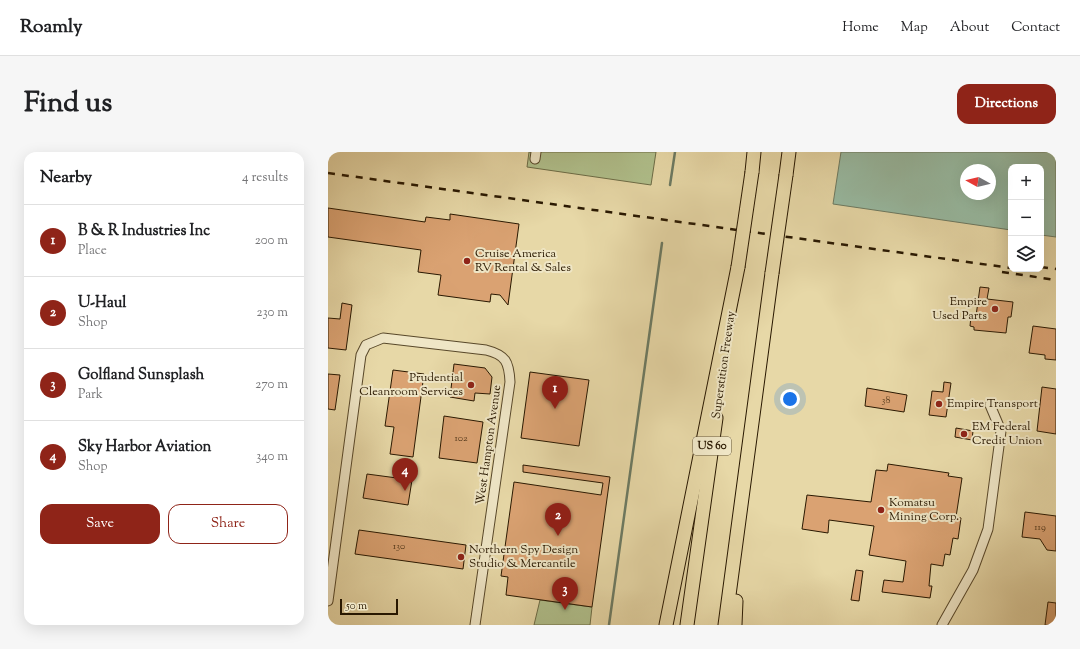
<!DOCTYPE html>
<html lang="en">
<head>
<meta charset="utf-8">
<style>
  body { margin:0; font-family:"Sorts Mill Goudy",serif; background:#f6f6f6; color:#202124 }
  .controls { position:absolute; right:12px; top:12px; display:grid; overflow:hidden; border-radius:8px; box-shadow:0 4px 16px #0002 }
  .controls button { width:36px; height:36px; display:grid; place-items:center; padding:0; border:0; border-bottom:1px solid #e0e0e0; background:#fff; color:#202124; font:20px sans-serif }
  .compass { position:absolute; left:632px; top:12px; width:36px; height:36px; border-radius:50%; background:#fff; box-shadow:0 4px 16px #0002; rotate:278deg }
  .scale { position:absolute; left:12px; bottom:10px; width:58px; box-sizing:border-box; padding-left:4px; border:2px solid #291801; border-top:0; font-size:11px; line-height:14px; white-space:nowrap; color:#291801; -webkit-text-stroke:3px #efe6c6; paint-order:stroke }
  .you { position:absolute; left:462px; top:247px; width:14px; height:14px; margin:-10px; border:3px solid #fff; border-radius:50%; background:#1a73e8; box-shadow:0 0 0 6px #1a73e833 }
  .badge { display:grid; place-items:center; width:26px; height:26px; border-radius:50%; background:#8f2418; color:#fff; font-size:13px; font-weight:700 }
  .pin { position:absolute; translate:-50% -33px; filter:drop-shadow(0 1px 2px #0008) }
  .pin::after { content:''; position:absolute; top:21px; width:14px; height:12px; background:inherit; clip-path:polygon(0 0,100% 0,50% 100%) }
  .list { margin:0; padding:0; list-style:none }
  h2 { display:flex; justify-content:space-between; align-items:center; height:52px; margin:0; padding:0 16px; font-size:17px }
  h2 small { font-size:13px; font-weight:400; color:#757577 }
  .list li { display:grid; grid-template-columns:26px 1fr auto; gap:12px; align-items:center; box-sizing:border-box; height:72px; padding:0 16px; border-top:1px solid #e0e0e0 }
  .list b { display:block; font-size:15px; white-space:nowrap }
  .list p { margin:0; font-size:13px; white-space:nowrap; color:#757577 }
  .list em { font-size:13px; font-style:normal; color:#757577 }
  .actions { display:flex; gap:8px; padding:12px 16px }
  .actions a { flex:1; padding:9px 0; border:1px solid #8f2418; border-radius:12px; text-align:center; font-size:14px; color:#8f2418 }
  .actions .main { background:#8f2418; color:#fff }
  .icon { flex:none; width:22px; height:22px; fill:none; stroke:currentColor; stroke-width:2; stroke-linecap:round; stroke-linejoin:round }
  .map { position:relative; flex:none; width:728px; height:473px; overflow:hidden; border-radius:12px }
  header { display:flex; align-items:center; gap:24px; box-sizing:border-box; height:56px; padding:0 20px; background:#fff; border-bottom:1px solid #e0e0e0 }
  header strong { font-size:19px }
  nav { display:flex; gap:22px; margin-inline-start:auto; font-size:14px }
  .intro { display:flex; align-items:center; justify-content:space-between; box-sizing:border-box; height:96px; padding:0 24px }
  h1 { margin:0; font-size:28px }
  .button { padding:10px 18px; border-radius:12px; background:#8f2418; color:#fff; font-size:14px; font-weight:700 }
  main { display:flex; gap:24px; padding:0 24px }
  aside { flex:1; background:#fff; border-radius:12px; box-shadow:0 4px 16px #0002 }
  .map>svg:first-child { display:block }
</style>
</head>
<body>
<header>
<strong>Roamly</strong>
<nav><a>Home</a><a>Map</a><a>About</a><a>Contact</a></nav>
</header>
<div class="intro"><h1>Find us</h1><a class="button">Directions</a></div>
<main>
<aside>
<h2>Nearby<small>4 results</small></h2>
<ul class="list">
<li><span class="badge">1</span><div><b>B &amp; R Industries Inc</b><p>Place</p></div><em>200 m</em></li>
<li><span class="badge">2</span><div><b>U-Haul</b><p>Shop</p></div><em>230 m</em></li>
<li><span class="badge">3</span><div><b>Golfland Sunsplash</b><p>Park</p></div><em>270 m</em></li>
<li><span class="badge">4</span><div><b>Sky Harbor Aviation</b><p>Shop</p></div><em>340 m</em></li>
</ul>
<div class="actions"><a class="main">Save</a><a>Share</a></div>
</aside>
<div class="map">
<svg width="728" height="473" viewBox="0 0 728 473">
  <rect width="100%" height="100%" fill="#e7d8a7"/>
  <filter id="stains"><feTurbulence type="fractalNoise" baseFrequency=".005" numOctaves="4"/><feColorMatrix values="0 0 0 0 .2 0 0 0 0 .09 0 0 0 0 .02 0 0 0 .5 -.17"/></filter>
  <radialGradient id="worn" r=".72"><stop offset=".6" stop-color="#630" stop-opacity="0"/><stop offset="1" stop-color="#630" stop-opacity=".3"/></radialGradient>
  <g fill="#b0c08c" stroke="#6c6c46">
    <polygon points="201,0 328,0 323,33 199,15"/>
    <polygon points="212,448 264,455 262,473 206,473"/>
  </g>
  <path fill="#98bba3" stroke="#6c7a62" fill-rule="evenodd" d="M513,0h215v85l-15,-2v-68h-30v63l-178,-26zM638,18h24v24h-24z"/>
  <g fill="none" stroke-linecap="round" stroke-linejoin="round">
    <g stroke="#6c7a62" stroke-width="2.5">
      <polyline points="342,33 347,0"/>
      <polyline points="281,473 334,91"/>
    </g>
  </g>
  <g fill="#daa272" stroke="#291801">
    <polygon points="0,56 97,70 98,65 122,68 122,62 191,72 180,153 172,143 163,142 162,150 110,143 113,123 90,120 93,98 0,85"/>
    <polygon points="652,135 661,136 659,147 685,150 683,165 680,165 678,181 646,178 646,175 642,174 643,164 648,164"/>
    <polygon points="14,151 24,153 18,198 0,196 0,166 12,167"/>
    <polygon points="705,174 728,177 728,208 717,207 717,203 701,201"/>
    <polygon points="126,212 157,216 164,225 162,242 147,241 146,249 122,245"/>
    <polygon points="65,218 96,222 85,305 62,302 66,275 57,274"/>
    <polygon points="202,220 261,228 251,294 193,286"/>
    <polygon points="0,222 12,223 7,258 0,257"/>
    <polygon points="616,230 623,231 618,265 601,263 604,239 615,240"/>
    <polygon points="714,235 728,237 728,282 709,279"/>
    <polygon points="539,236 579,243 576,260 537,254"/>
    <polygon points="116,264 155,270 149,311 111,306"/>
    <polygon points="628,276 645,279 644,288 627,285"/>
    <polygon points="560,312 621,321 620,324 634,326 628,365 633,366 630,387 625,386 622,403 617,402 615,414 603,412 601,434 604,434 602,446 554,440 556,428 575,430 578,409 541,403 546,374 501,368 500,381 474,377 479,343 543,350 548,318 559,319"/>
    <polygon points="195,313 282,325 264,455 178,443 180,425 173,424 186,330 273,343 275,331 195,320"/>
    <polygon points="39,322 84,328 80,353 35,346"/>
    <polygon points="697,360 728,364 728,399 719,398 712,387 694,385"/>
    <polygon points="31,378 138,393 135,417 27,402"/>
    <polygon points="528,418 535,419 531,449 523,448"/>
    <polygon points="720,450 728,451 728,473 717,473"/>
  </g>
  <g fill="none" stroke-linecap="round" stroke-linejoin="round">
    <g stroke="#58482a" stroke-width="11">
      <g id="minor">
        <polyline points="207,7 208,0"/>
        <path d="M0,449l33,-246 5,-10 17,-7 103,12c20,5 23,12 24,32l-35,243"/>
        <polyline points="614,473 645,418 660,377 673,279 662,253"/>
      </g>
    </g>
    <g stroke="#291801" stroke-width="15">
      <g id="highway">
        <polyline points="424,20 426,0"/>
        <polyline points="458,23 461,0"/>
        <polyline points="338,473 410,115"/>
        <polyline points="359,473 388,266"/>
        <polyline points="397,473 444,121"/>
        <polyline points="407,473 408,449"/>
      </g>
    </g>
    <use href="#minor" stroke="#efe6c6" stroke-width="9"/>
    <use href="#highway" stroke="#e7d8a7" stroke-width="13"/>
    <g stroke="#291801" stroke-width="2.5" stroke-dasharray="7 7" stroke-linecap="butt">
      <polyline points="0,21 683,116"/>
      <polyline points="713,115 728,117"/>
      <polyline points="674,120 728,128"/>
    </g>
    <g stroke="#291801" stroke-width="15" stroke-linecap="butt">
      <g id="highway-bridge">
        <polyline points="410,115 424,20"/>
        <polyline points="444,121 458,23"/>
      </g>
    </g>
    <use href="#highway-bridge" stroke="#e7d8a7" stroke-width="13"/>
  </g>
  <g fill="#8f2418" stroke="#efe6c6" stroke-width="1.5">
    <circle cx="139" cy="109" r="4"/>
    <circle cx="667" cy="157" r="4"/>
    <circle cx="143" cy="233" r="4"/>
    <circle cx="611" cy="252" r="4"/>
    <circle cx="636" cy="282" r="4"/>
    <circle cx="553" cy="358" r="4"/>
    <circle cx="133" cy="405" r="4"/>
  </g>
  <g text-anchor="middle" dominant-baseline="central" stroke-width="4" stroke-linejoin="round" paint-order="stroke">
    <g font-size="10" fill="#553a1d">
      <text x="558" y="248">38</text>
      <text x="133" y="286">102</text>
      <text x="712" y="375">119</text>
      <text x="71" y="394">130</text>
    </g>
    <rect fill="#efe6c6" stroke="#64563c" stroke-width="1" x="365" y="285" width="38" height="18" rx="3"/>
    <g font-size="11" font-weight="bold" fill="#291801">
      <text x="384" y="294">US 60</text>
    </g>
    <g font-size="12" fill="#291801" stroke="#efe6c6" text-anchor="start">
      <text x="147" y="102">Cruise America<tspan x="147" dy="14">RV Rental &amp; Sales</tspan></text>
      <text x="659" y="150" text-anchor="end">Empire<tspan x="659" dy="14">Used Parts</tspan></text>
      <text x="135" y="226" text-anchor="end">Prudential<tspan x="135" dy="14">Cleanroom Services</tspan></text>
      <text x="619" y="252">Empire Transport</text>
      <text x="644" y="275">EM Federal<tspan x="644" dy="14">Credit Union</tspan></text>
      <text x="561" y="351">Komatsu<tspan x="561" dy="14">Mining Corp.</tspan></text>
      <text x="141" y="398">Northern Spy Design<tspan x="141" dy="14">Studio &amp; Mercantile</tspan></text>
    </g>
    <g font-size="12" fill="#291801" stroke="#efe6c6">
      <text transform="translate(396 213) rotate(-82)">Superstition Freeway</text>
      <text transform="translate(161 293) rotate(-82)">West Hampton Avenue</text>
    </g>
  </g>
  <rect width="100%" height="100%" filter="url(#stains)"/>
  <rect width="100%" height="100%" fill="url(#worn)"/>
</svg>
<div class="controls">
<button>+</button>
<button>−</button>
<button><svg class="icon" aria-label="layers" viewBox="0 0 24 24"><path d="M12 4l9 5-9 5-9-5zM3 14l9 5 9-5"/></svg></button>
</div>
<svg class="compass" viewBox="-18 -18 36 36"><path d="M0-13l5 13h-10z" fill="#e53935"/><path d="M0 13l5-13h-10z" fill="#757577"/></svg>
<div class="scale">50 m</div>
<div class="you"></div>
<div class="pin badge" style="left:227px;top:257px">1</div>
<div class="pin badge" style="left:230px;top:384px">2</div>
<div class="pin badge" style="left:237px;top:458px">3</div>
<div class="pin badge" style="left:77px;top:339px">4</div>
</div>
</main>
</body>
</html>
